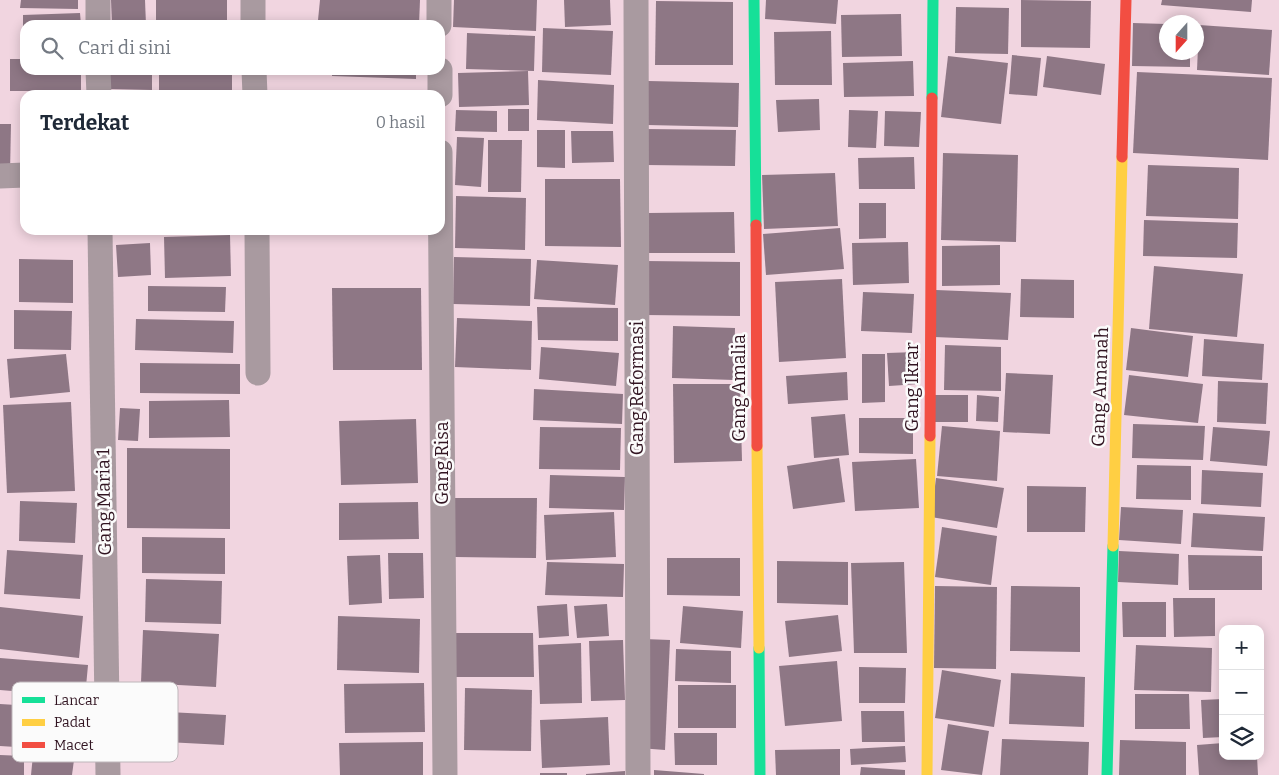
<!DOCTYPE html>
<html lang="id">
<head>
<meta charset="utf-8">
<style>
  body { margin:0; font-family:Bitter,serif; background:#f2f2f3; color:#1f2937 }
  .controls { position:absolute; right:15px; bottom:15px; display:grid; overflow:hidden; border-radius:10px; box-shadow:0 2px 12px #0003 }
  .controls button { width:45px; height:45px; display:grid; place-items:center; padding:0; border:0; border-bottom:1px solid #e0e1e3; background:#fff; color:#1f2937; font:25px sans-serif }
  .compass { position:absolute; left:1159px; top:15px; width:45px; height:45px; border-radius:50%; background:#fff; box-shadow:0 2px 12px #0003; rotate:201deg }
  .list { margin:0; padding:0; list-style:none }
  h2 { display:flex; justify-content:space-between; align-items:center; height:65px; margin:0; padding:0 20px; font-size:21px }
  h2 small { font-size:16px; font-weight:400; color:#747a83 }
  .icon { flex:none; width:28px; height:28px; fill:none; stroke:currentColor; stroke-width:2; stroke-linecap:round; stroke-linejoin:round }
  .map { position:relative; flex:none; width:1279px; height:775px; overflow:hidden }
  .search { position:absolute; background:#fff; box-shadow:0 2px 12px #0003; left:20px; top:20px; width:425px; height:55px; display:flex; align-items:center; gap:12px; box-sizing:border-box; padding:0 18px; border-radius:15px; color:#747a83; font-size:19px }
  .panel { position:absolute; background:#fff; box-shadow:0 2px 12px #0003; left:20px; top:90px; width:425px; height:145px; border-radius:15px }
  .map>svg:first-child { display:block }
</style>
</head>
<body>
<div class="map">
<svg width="1279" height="775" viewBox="0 0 1279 775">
  <rect width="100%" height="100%" fill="#f1d5e0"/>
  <g fill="#8e7785">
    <polygon points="21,0 78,0 78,9 20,8"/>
    <polygon points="111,0 145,0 146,25 112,25"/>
    <rect x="156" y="0" width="71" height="25"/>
    <polygon points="320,0 420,0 419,25 318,20"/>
    <polygon points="454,0 537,0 536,31 453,27"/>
    <polygon points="564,0 610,0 611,25 565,27"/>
    <polygon points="766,0 838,0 836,24 765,19"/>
    <polygon points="1021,0 1091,1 1090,48 1021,47"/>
    <polygon points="1162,0 1252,0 1251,12 1161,5"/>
    <polygon points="656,1 733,2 733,65 655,65"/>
    <polygon points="956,7 1009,8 1008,54 955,53"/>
    <polygon points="80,13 81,25 25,25 23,44 23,15"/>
    <polygon points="901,14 902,56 842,57 841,15"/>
    <polygon points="1133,23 1166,24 1166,52 1190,52 1190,67 1132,66"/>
    <polygon points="1199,25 1272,30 1269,75 1197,70"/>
    <polygon points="543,28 613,31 611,75 542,72"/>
    <polygon points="831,31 832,85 775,85 774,32"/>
    <polygon points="467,33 535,36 534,71 466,69"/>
    <polygon points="1012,55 1041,58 1037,96 1009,94"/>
    <polygon points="948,56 1008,63 1001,124 941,117"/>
    <polygon points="1047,56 1105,64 1101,95 1043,87"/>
    <polygon points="10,59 25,59 25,70 81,70 81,91 10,91"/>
    <polygon points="913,61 914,96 844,97 843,63"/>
    <polygon points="110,70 152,70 152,90 110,89"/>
    <polygon points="332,70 416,70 416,79 332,76"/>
    <polygon points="528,71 529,105 459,107 458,73"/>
    <polygon points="1137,72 1272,78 1268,160 1133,153"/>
    <polygon points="159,73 232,74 232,95 159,95"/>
    <polygon points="538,80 614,85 613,124 537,120"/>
    <polygon points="648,81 739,83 738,127 647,125"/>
    <polygon points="22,99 25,99 25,128 21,128"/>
    <polygon points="819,99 820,130 778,132 776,100"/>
    <rect x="508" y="109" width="21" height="22"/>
    <polygon points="456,110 497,111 497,132 455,131"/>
    <polygon points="849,110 878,111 876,148 848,147"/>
    <polygon points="885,111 921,112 919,147 884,146"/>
    <polygon points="0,124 11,124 10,173 0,173"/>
    <polygon points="645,129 736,130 735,166 645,165"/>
    <polygon points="537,130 565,130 565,168 537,167"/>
    <polygon points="571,131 613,131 614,162 572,163"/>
    <polygon points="457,137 484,138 481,187 455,185"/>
    <polygon points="488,140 522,140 521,192 488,192"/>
    <polygon points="943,153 1018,155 1016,242 941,240"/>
    <polygon points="914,157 915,189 859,189 858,158"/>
    <polygon points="1148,165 1239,168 1238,219 1146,216"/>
    <polygon points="835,173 838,226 764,229 762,175"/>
    <polygon points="545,179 620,179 621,247 545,246"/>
    <polygon points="456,196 526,198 525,250 455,248"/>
    <polygon points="859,203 886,203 886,238 859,239"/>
    <polygon points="734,212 735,253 648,253 648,213"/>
    <polygon points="1144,220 1238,223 1237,258 1143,256"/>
    <polygon points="840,228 844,269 766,275 763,234"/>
    <polygon points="230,235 231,276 165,278 164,237"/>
    <polygon points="908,242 909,283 853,285 852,243"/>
    <polygon points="150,243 151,275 118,277 116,245"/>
    <polygon points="1000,245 1000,285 942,286 942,246"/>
    <polygon points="454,257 531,259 530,306 453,304"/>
    <polygon points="19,259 73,260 73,303 19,302"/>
    <polygon points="537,260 618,265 615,305 534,299"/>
    <polygon points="644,261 740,262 740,316 644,315"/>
    <polygon points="1154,266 1243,274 1237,337 1149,329"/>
    <polygon points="842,279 846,358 779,362 775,282"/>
    <polygon points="1021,279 1074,280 1074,318 1020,317"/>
    <polygon points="148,286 226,287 225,312 148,311"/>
    <polygon points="332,288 421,288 422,370 333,370"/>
    <polygon points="936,290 1011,293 1008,340 934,337"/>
    <polygon points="863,292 914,294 912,333 861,331"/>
    <polygon points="537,307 618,308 618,341 538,340"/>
    <polygon points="14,310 72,311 71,350 14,349"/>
    <polygon points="457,318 532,321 531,370 455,367"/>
    <polygon points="136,319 234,321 233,353 135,350"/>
    <polygon points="673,326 735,328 734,380 672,378"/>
    <polygon points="1131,328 1193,336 1188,377 1126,370"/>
    <polygon points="1204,339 1264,344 1262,380 1202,376"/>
    <polygon points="945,345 1001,347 1001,391 944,390"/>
    <polygon points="541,347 619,353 616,386 539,379"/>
    <polygon points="917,352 919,384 889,386 887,353"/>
    <polygon points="66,354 70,392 10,398 7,359"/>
    <polygon points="862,354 885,354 885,402 862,403"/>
    <polygon points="140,363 240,364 240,394 140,393"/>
    <polygon points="847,372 848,400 788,404 786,376"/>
    <polygon points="1006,373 1053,375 1050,434 1003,432"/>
    <polygon points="1129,375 1203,384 1198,423 1124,415"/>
    <polygon points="1218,381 1268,383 1266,424 1217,422"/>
    <polygon points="673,384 740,384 742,461 674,463"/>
    <polygon points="534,389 623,394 622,424 533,420"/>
    <rect x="933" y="395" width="35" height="27"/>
    <polygon points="977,395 999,397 998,422 976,421"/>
    <polygon points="229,400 230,437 149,438 149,401"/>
    <polygon points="71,402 75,491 7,493 3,405"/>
    <polygon points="120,408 140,409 138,441 118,440"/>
    <polygon points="845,414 849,455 814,458 811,417"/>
    <polygon points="859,418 913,418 913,454 859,453"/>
    <polygon points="416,419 418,483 341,485 339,421"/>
    <polygon points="1133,424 1205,426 1203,460 1132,458"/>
    <polygon points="942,426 1000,431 997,481 937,476"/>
    <polygon points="540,427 621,428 620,470 539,469"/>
    <polygon points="1213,427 1270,431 1267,466 1210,461"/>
    <polygon points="127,448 230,449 230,529 127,528"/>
    <polygon points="839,458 845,502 793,509 787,466"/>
    <polygon points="916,459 919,508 855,511 852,462"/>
    <polygon points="1137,465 1191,466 1191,500 1136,499"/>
    <polygon points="1202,470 1263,473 1261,507 1201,504"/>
    <polygon points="550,475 625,477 624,510 549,508"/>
    <polygon points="936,478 1004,488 997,528 931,517"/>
    <polygon points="1027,486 1086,487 1085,532 1027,532"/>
    <polygon points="455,498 537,498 536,558 455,557"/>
    <polygon points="20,501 77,503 75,543 19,541"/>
    <polygon points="418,502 419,539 339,540 339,503"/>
    <polygon points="1121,507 1183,510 1181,544 1119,540"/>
    <polygon points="614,512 616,557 546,560 544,515"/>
    <polygon points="1193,513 1265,517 1263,551 1191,547"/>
    <polygon points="942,527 997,536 991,585 935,577"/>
    <polygon points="142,537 225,538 225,574 142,573"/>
    <polygon points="7,550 83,555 80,599 4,594"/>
    <polygon points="1119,551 1179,554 1178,585 1118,582"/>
    <polygon points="388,553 423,553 424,598 389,599"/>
    <polygon points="380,555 382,603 349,605 347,556"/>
    <polygon points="1188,555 1262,556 1262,590 1189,590"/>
    <polygon points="667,558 740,558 740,596 667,595"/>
    <polygon points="777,561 848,562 848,605 777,603"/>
    <polygon points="547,562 624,564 623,597 545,595"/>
    <polygon points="904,562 907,653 854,653 851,563"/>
    <polygon points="146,579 222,581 221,624 145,622"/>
    <polygon points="935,586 997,587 996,669 934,668"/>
    <polygon points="1011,586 1080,587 1080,652 1010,651"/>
    <polygon points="1173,598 1215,598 1215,636 1174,637"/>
    <polygon points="1122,602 1166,602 1166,637 1123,637"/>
    <polygon points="567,604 569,636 539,638 537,606"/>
    <polygon points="607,604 609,636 577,638 574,606"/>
    <polygon points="683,606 743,611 741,648 680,643"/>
    <polygon points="0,607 83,616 79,658 0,649"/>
    <polygon points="838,615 842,651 789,657 785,621"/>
    <polygon points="338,616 420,619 419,673 337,670"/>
    <polygon points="143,630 219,634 216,687 141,683"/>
    <polygon points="454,633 533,633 534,677 455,677"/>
    <polygon points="644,639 670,640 665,750 639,748"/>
    <polygon points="623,640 625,700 591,701 589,641"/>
    <polygon points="581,643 582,703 540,704 538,645"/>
    <polygon points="1136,645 1212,648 1211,692 1134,690"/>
    <polygon points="676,649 731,651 731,683 675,681"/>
    <polygon points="0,658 88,665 85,697 0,690"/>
    <polygon points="837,661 842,721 785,726 779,666"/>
    <polygon points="859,667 906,668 905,703 859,703"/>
    <polygon points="942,670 1001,680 994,727 935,718"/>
    <polygon points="1011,673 1085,677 1084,727 1009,724"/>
    <polygon points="424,683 425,732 345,733 344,684"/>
    <rect x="678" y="685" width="58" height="43"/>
    <polygon points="465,688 532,690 531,751 464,750"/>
    <polygon points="1135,694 1189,694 1190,729 1135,729"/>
    <polygon points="1223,699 1223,737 1203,738 1201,700"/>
    <polygon points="0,704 82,709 80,751 0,746"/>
    <polygon points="149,711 226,715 224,745 147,741"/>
    <polygon points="861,711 904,711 905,742 862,742"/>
    <polygon points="608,717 610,765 542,768 540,720"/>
    <polygon points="948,724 989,731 982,775 941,770"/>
    <polygon points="674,733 717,733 717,765 675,765"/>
    <polygon points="1002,739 1089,742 1088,775 1000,775"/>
    <polygon points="1120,740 1186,742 1186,775 1119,775"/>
    <polygon points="423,742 423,775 340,775 339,743"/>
    <polygon points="1223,743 1223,756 1257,756 1258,775 1199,775 1197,745"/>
    <polygon points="905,746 906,762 851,765 850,749"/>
    <polygon points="840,749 840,775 776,775 775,750"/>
    <polygon points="0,755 24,756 24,775 0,775"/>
    <polygon points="33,755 74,760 72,775 31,775"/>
    <polygon points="861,767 905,770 905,775 860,775"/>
    <polygon points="654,770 704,774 704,775 654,775"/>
    <polygon points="625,771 625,775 586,775 586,774"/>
    <rect x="540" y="773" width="27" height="2"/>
  </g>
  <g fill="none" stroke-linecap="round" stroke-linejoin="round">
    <g stroke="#a99aa0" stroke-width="25">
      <polyline points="98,0 98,25"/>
      <polyline points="253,0 253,25"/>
      <polyline points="439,0 439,25"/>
      <polyline points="636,0 638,775"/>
      <polyline points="98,70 99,95"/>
      <polyline points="254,70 255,95"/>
      <polyline points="440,70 440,95"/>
      <polyline points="440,152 445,775"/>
      <polyline points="0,176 25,175"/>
      <polyline points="100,230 108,775"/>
      <polyline points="257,230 258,373"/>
    </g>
    <g stroke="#16e098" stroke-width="11">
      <polyline points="754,0 756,225"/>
      <polyline points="932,98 933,0"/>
      <polyline points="759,648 760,775"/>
      <polyline points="1107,775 1113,546"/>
    </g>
    <g stroke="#ffcf43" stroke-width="11">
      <polyline points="757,446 759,648"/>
      <polyline points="1113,546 1122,157"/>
      <polyline points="927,775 930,436"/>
    </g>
    <g stroke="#f24e42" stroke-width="11">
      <polyline points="1122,157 1126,0"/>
      <polyline points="756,225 757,446"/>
      <polyline points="930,436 932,98"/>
    </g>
  </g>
  <g text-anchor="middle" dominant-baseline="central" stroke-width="5" stroke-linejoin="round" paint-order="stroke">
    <g font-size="18" fill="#311421" stroke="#fbfbfb">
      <text transform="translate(912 387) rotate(-90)">Gang Ikrar</text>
      <text transform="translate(1100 387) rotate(-88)">Gang Amanah</text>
      <text transform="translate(637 388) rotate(-90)">Gang Reformasi</text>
      <text transform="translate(739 388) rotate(-90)">Gang Amalia</text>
      <text transform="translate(442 463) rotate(-90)">Gang Risa</text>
      <text transform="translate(104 502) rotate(-91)">Gang Maria 1</text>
    </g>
  </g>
  <rect x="12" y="682" width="166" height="80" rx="8" fill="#fbfbfb" stroke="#beb6ba" stroke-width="1"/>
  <rect x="22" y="697" width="23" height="6" fill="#16e098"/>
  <rect x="22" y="719" width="23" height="7" fill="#ffcf43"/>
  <rect x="22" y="742" width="23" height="6" fill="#f24e42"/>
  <g font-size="14" fill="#311421">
    <text x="54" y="705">Lancar</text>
    <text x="54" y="727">Padat</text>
    <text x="54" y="750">Macet</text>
  </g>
</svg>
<div class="controls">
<button>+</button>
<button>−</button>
<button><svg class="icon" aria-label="layers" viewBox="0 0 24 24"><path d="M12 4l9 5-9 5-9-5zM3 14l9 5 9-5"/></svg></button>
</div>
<svg class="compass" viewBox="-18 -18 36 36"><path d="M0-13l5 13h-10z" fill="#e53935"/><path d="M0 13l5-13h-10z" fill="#747a83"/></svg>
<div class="search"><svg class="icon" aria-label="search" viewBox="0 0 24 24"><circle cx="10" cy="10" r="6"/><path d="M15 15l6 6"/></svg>Cari di sini</div>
<section class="panel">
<h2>Terdekat<small>0 hasil</small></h2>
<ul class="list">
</ul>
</section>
</div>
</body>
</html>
